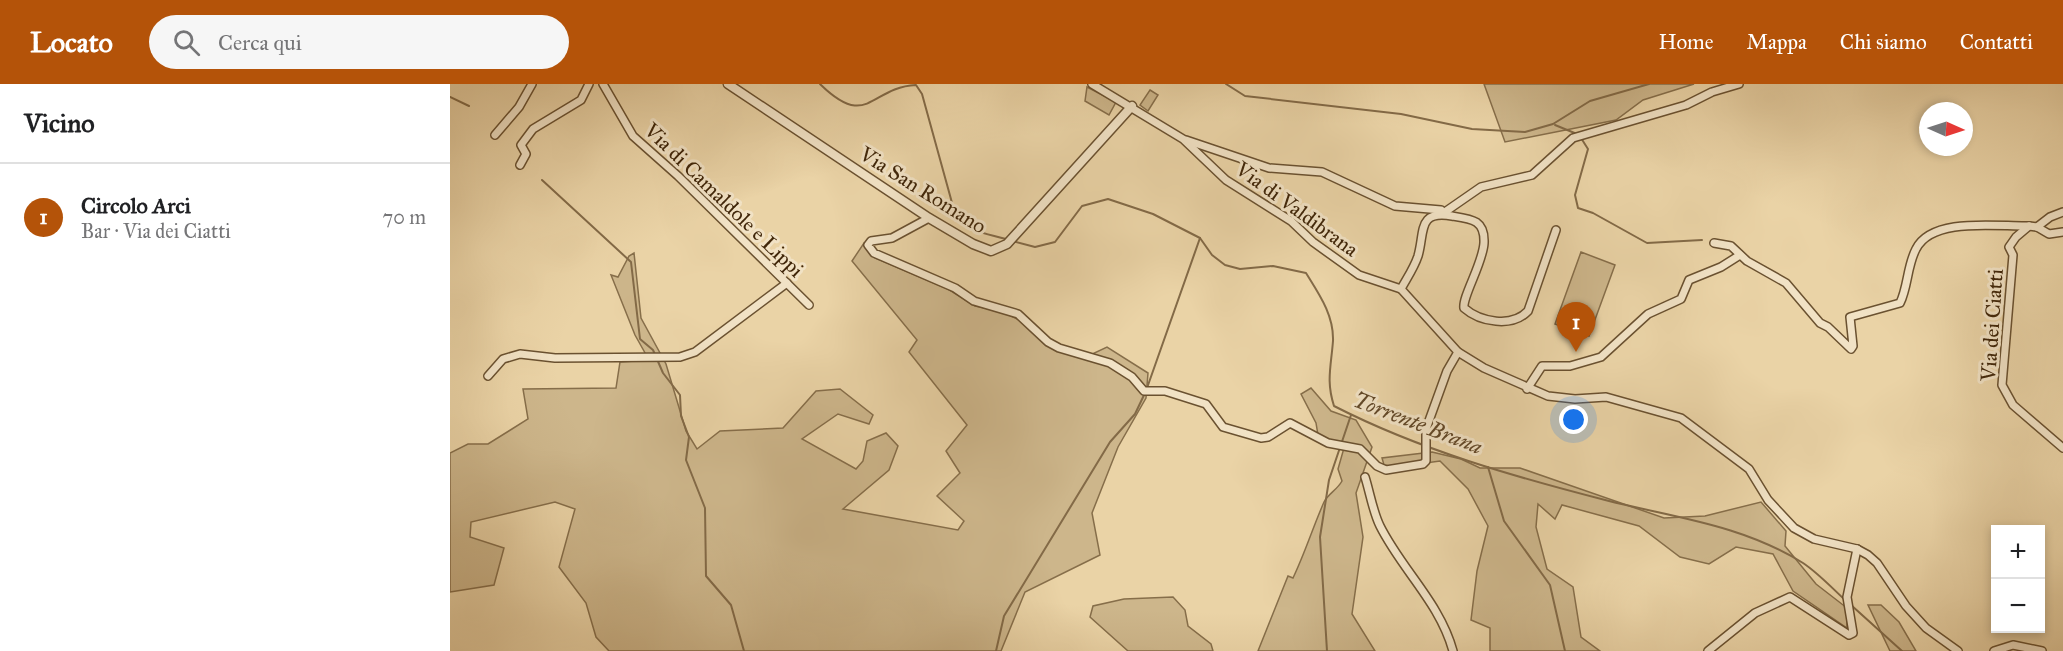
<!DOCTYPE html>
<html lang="it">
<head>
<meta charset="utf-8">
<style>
  body { margin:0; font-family:"IM FELL Great Primer",serif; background:#f6f6f6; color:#202124 }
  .controls { position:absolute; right:18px; bottom:18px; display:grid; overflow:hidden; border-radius:0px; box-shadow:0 3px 9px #0003 }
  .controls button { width:54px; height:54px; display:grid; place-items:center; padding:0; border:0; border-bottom:2px solid #e0e0e0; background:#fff; color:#202124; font:30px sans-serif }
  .compass { position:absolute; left:1469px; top:18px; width:54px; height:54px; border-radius:50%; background:#fff; box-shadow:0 3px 9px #0003; rotate:93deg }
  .you { position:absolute; left:1124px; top:336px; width:21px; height:21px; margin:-15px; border:4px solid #fff; border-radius:50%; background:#1a73e8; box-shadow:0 0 0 9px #1a73e833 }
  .badge { display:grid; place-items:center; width:39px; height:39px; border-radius:50%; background:#b45309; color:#fff; font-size:20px; font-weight:700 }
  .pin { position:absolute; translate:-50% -50px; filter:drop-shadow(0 2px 3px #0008) }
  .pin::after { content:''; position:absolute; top:32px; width:21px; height:18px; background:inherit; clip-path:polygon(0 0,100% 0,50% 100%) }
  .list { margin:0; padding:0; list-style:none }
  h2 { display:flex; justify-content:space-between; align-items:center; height:78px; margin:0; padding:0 24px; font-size:26px }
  h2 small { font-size:20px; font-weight:400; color:#757577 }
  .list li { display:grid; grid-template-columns:39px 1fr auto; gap:18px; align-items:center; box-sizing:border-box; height:108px; padding:0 24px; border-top:2px solid #e0e0e0 }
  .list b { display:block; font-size:22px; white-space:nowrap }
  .list p { margin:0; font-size:20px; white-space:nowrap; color:#757577 }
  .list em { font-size:20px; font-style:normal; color:#757577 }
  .icon { flex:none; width:33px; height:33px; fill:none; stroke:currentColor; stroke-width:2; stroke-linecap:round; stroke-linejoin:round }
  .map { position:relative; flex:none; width:1613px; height:567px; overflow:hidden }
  header { display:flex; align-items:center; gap:36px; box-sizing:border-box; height:84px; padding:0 30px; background:#b45309; color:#fff }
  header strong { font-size:28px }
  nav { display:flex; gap:33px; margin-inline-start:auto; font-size:21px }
  .search { width:420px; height:54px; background:#f6f6f6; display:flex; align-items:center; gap:15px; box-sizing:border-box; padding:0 21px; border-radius:33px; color:#757577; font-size:22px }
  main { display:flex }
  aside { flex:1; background:#fff }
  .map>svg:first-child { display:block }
</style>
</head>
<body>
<header>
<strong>Locato</strong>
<div class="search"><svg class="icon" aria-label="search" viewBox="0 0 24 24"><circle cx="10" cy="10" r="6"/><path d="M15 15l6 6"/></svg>Cerca qui</div>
<nav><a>Home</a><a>Mappa</a><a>Chi siamo</a><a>Contatti</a></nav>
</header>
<main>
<aside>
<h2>Vicino<small></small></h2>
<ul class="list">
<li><span class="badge">1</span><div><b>Circolo Arci</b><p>Bar · Via dei Ciatti</p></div><em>70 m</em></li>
</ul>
</aside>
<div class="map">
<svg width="1613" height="567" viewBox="0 0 1613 567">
  <rect width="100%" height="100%" fill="#ead3a6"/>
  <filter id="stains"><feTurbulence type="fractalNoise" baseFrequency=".00333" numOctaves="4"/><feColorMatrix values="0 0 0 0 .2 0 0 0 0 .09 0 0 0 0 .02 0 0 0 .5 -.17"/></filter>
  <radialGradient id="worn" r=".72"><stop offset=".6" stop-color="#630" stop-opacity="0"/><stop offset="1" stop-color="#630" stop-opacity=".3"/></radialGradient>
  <g fill="#cdb68b" stroke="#866e4a" stroke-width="1.5">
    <polygon points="1034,0 1244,0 1193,16 1166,36 1055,58"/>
    <polygon points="637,3 666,18 659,31 635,17"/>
    <polygon points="700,6 708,11 698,27 690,21"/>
    <polygon points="414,159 425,174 498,205 525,222 551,227 569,236 607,265 636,273 657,263 698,289 696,314 668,363 642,429 650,471 575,508 551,567 159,567 146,553 136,519 109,483 125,425 105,418 21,438 20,453 54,464 44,501 0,508 0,369 18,360 38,360 78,335 73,305 166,304 170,278 199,276 185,251 161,191 168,193 179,172 184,169 191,234 216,280 236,347 247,365 270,347 333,344 366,307 390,305 423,331 419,340 388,330 352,355 406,385 413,377 417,357 436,349 448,362 439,386 393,425 508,446 514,437 487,412 510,389 496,367 517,341 459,268 467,256 402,177"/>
    <polygon points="1131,168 1165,181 1139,252 1105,240"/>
    <path d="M861,304l20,23 25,9 16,27 -16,46 7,44 -11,77 23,37h-117l30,-75 5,2c12,-25 20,-51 31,-76 4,-8 13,-12 18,-21l-4,-12 6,-21 -26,-13 -2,-12 -15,-29z"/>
    <polygon points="982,368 1011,375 1030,384 1070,384 1214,434 1255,432 1311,418 1336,447 1335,462 1366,500 1397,524 1397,544 1343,507 1323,470 1286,463 1259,480 1230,473 1189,442 1112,421 1105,435 1088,420 1086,443 1097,485 1123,503 1131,553 1150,567 1040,567 1040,544 1021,536 1027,487 1038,442 1018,405 990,377 946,383 934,381 932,374"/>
    <polygon points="723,513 735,526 738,542 761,560 763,567 678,567 640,533 643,522 674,515"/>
    <polygon points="1418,521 1431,521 1449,538 1466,567 1440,567"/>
  </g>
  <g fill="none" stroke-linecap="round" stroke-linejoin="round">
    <g stroke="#836a47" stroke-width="2">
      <path d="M370,0c48,47 50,3 96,1l6,9 32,116c15,23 27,22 52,29"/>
      <polyline points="776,0 795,12 951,30 1022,45 1075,48 1103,40 1140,17 1199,0"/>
      <polyline points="0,13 19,22"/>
      <polyline points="1105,41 1127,50"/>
      <polyline points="1131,54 1138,65 1125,111 1128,124 1143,129 1197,159 1252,156"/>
      <polyline points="92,96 181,178 190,255 203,266 213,289 230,311 231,332 239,353 236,376 255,424 256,492 281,521 294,567"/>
      <path d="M562,157l23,6 20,-5 27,-36 26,-7 45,15 47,24 12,17 13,10 15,4 33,-3 33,7c13,21 28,42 27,68 -2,26 -7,40 1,65 86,44 181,71 275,95 68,17 133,24 194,62 15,10 28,24 41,36"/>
      <polyline points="697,304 750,154"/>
      <polyline points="1038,383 1054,437 1100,501 1115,567"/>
      <polyline points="1401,521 1452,567"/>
      <polyline points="546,567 554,532 660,358 685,330 695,309"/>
      <polyline points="877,567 870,453 879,396 901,331"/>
    </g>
    <g stroke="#6a5130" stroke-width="10">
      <g id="minor">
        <polyline points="153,0 183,52 228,92 359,221"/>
        <polyline points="642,0 733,55 776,96 841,137 863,158 909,191 951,205 1008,268 1034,284 1098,312 1125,315 1156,313 1231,334 1299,385 1318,416 1344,444 1364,455 1407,465 1418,471 1427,479 1456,522 1476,544 1508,567"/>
        <polyline points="45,51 69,23 82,0"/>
        <polyline points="736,56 819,84 872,88 945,122 991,126"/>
        <polyline points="70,81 76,70 71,61 83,45 131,16 139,0"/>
        <polyline points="992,130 1031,103 1082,91 1123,54 1236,21 1262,8 1289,0"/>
        <polyline points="479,134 442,154 421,157 418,161 424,169 505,204 524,217 568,230 598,258 609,264 660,279 682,293 694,307 715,307 756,320 773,343 811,354 818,353 840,339 878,359 910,365 927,382 936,386 973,380 976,377 976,345 997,287 1008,268"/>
        <polyline points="1579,142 1566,153 1559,163 1563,171 1552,301 1563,321 1613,364"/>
        <polyline points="1587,143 1600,133 1613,128"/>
        <path d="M1264,159l17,3 16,15 39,22 34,40 8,4 23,22 2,-3 -3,-29 50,-14c8,-16 7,-37 16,-54 16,-33 84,-22 113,-23l8,1 12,7 14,-2"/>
        <path d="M951,205c6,-11 13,-21 17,-33 7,-24 -1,-46 34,-40 20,3 33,4 32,27 -1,20 -22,54 -20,65 16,14 48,20 64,3l28,-81"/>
        <polyline points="38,292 53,275 70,270 105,274 230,273 245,268 337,199"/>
        <polyline points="1077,305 1092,282 1120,282 1151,273 1198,230 1231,215 1239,196 1271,183 1290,171"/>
        <path d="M915,393c5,16 8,35 15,49 22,44 60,77 73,125"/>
        <polyline points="1258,567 1305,529 1340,513 1399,551 1403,549 1397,513 1407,465"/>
        <polyline points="1544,567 1563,561 1592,567"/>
      </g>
    </g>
    <g stroke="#6a5130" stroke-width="11">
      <polyline id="tertiary" points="278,0 479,134 523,160 541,167 557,160 682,22"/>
    </g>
    <use href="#minor" stroke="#f1e2c5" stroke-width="7"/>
    <use href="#tertiary" stroke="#f1e2c5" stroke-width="8"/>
  </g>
  <g text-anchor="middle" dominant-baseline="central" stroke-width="6" stroke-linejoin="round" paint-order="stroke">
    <g font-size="21" fill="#402609" stroke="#f1e2c5">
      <text transform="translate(473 106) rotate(32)">Via San Romano</text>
      <text transform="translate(274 116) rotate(44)">Via di Camaldole e Lippi</text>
      <text transform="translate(847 125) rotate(36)">Via di Valdibrana</text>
      <text transform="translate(1542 241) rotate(-86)">Via dei Ciatti</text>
    </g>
    <g font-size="22" font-style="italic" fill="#624828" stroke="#f1e2c5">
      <text transform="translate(968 339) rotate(21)">Torrente Brana</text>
    </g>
  </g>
  <rect width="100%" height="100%" filter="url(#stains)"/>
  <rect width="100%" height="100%" fill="url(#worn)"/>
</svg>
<div class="controls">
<button>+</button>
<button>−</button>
</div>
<svg class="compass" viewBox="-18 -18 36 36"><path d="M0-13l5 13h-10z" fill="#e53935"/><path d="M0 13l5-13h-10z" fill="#757577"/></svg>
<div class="you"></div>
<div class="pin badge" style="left:1126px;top:268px">1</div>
</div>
</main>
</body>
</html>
